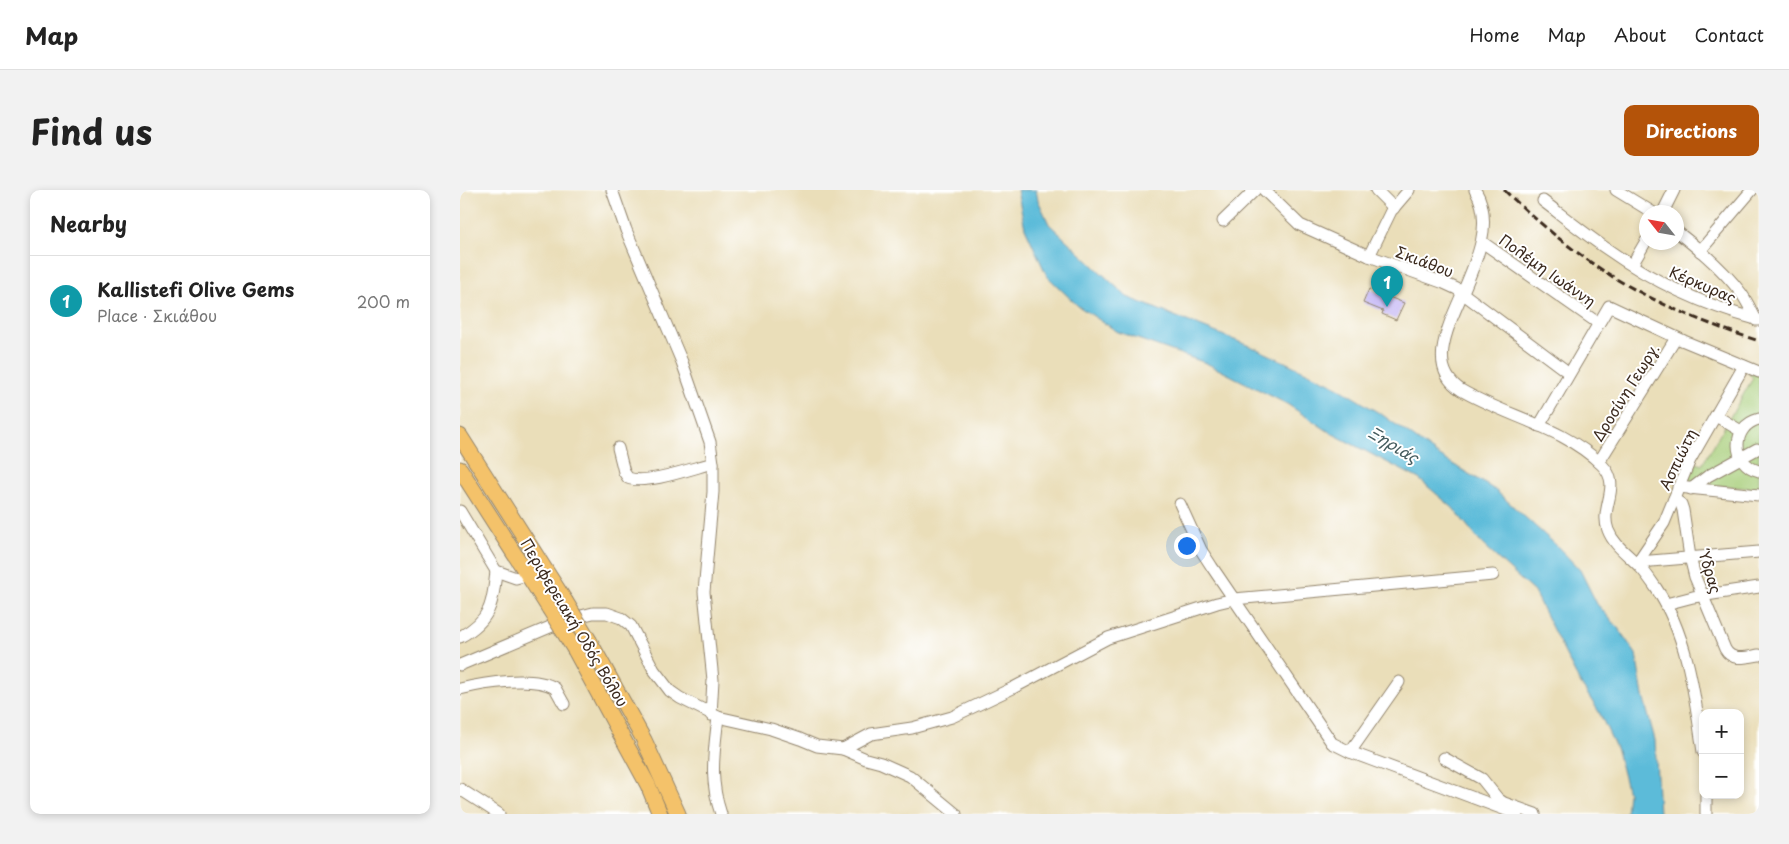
<!DOCTYPE html>
<html lang="en">
<head>
<meta charset="utf-8">
<style>
  body { margin:0; font-family:"Playpen Sans",sans-serif; background:#f2f2f2; color:#222 }
  .controls { position:absolute; right:15px; bottom:15px; display:grid; overflow:hidden; border-radius:10px; box-shadow:0 2px 8px #0003 }
  .controls button { width:45px; height:45px; display:grid; place-items:center; padding:0; border:0; border-bottom:1px solid #e0e0e0; background:#fff; color:#222; font:25px sans-serif }
  .compass { position:absolute; left:1179px; top:15px; width:45px; height:45px; border-radius:50%; background:#fff; box-shadow:0 2px 8px #0003; rotate:301deg }
  .you { position:absolute; left:726px; top:355px; width:18px; height:18px; margin:-12px; border:4px solid #fff; border-radius:50%; background:#1a73e8; box-shadow:0 0 0 8px #1a73e833 }
  .badge { display:grid; place-items:center; width:32px; height:32px; border-radius:50%; background:#b45309; color:#fff; font-size:16px; font-weight:700 }
  .pin { position:absolute; translate:-50% -41px; filter:drop-shadow(0 1px 2px #0008) }
  .pin::after { content:''; position:absolute; top:26px; width:18px; height:15px; background:inherit; clip-path:polygon(0 0,100% 0,50% 100%) }
  .list { margin:0; padding:0; list-style:none }
  h2 { display:flex; justify-content:space-between; align-items:center; height:65px; margin:0; padding:0 20px; font-size:21px }
  h2 small { font-size:16px; font-weight:400; color:#767676 }
  .list li { display:grid; grid-template-columns:32px 1fr auto; gap:15px; align-items:center; box-sizing:border-box; height:90px; padding:0 20px; border-top:1px solid #e0e0e0 }
  .list b { display:block; font-size:19px; white-space:nowrap }
  .list p { margin:0; font-size:16px; white-space:nowrap; color:#767676 }
  .list em { font-size:16px; font-style:normal; color:#767676 }
  .map { position:relative; flex:none; width:1299px; height:624px; overflow:hidden; border-radius:10px }
  header { display:flex; align-items:center; gap:30px; box-sizing:border-box; height:70px; padding:0 25px; background:#fff; border-bottom:1px solid #e0e0e0 }
  header strong { font-size:24px }
  nav { display:flex; gap:28px; margin-inline-start:auto; font-size:18px }
  .intro { display:flex; align-items:center; justify-content:space-between; box-sizing:border-box; height:120px; padding:0 30px }
  h1 { margin:0; font-size:35px }
  .button { padding:12px 22px; border-radius:10px; background:#b45309; color:#fff; font-size:18px; font-weight:700 }
  main { display:flex; gap:30px; padding:0 30px }
  aside { flex:1; background:#fff; border-radius:10px; box-shadow:0 2px 8px #0003 }
  .map>svg:first-child { display:block }
</style>
</head>
<body>
<header>
<strong>Map</strong>
<nav><a>Home</a><a>Map</a><a>About</a><a>Contact</a></nav>
</header>
<div class="intro"><h1>Find us</h1><a class="button">Directions</a></div>
<main>
<aside>
<h2>Nearby<small></small></h2>
<ul class="list">
<li><span class="badge" style="background:#0f9aa8">1</span><div><b>Kallistefi Olive Gems</b><p>Place · Σκιάθου</p></div><em>200 m</em></li>
</ul>
</aside>
<div class="map">
<svg width="1299" height="624" viewBox="0 0 1299 624">
  <rect width="100%" height="100%" fill="#fff"/>
  <filter id="ink" filterUnits="userSpaceOnUse"><feTurbulence type="fractalNoise" baseFrequency=".02" numOctaves="2"/><feDisplacementMap in="SourceGraphic" scale="10" xChannelSelector="R" yChannelSelector="G"/><feConvolveMatrix kernelMatrix="1 2 1 2 8 2 1 2 1" color-interpolation-filters="sRGB"/></filter>
  <filter id="wash" filterUnits="userSpaceOnUse"><feTurbulence type="fractalNoise" baseFrequency=".0096" numOctaves="4" result="noise"/><feDisplacementMap in="SourceGraphic" scale="20" xChannelSelector="R" yChannelSelector="G"/><feGaussianBlur stdDeviation="1.12" result="paint"/><feColorMatrix in="noise" values="0 0 0 0 0 0 0 0 0 0 0 0 0 0 0 0 0 1.4 0 .05"/><feComposite in="paint" operator="in"/></filter>
  <g filter="url(#wash)">
    <rect width="100%" height="100%" fill="#eadeb9"/>
    <polygon fill="#a7ce79" stroke="#717c4c" points="1288,183 1299,185 1299,299 1226,293 1226,290 1236,273 1242,275 1293,188"/>
    <polygon fill="#5bbbd9" stroke="#4b727c" points="557,0 576,0 578,10 589,34 667,107 797,159 872,194 924,226 978,265 1035,300 1096,355 1120,380 1137,414 1158,438 1176,464 1183,506 1195,550 1199,624 1166,624 1168,603 1157,560 1139,522 1119,491 1074,402 1022,354 993,318 959,289 871,243 827,214 746,173 658,142 618,116 587,86 565,38"/>
    <g id="blocks">
      <polygon fill="#bfb0f4" points="909,99 944,113 936,130 922,124 923,121 903,113"/>
    </g>
  </g>
  <g filter="url(#ink)">
    <use href="#blocks" fill-opacity="0" stroke="#92846c" stroke-width="1"/>
    <g fill="none" stroke-linecap="round" stroke-linejoin="round">
      <g stroke="#92846c" stroke-width="13">
        <g id="minor">
          <polyline points="152,0 166,40 222,172 250,252 253,273 253,302 244,402 253,490 251,525"/>
          <polyline points="804,0 840,35 909,66 984,93 997,99 1109,183"/>
          <polyline points="916,0 934,18"/>
          <path d="M1015,0c40,65 -76,160 -14,200 46,27 103,37 141,75 21,21 -3,42 6,65 6,16 21,25 32,37 6,6 11,14 16,21 32,47 39,109 47,164"/>
          <polyline points="1156,0 1192,22"/>
          <path d="M1083,11c21,16 42,33 64,48 45,32 99,57 152,71"/>
          <polyline points="1203,22 1214,0"/>
          <polyline points="763,31 795,0"/>
          <path d="M1216,41c22,17 48,39 65,62 6,8 10,17 15,27"/>
          <polyline points="1022,52 1138,133"/>
          <polyline points="1240,61 1292,0"/>
          <polyline points="909,66 931,21 949,0"/>
          <polyline points="1172,75 1186,51"/>
          <polyline points="1256,226 1281,241"/>
          <path d="M1299,229c-28,7 -28,45 0,52"/>
          <polyline points="1079,236 1149,116 1224,151 1299,182"/>
          <path d="M158,258l6,24 4,6c18,7 65,-10 85,-15"/>
          <polyline points="1139,272 1216,148"/>
          <polyline points="1218,297 1299,305"/>
          <polyline points="1231,299 1248,286 1297,259"/>
          <path d="M1214,309l7,5 2,6 7,47 5,20 30,72c7,13 22,8 34,6"/>
          <polyline points="720,314 741,360 752,377 872,553 890,562 1057,624"/>
          <polyline points="0,321 36,381 56,388 68,385"/>
          <polyline points="1179,372 1299,362"/>
          <polyline points="1177,373 1204,333 1230,270 1284,176"/>
          <polyline points="1206,414 1233,407 1299,397"/>
          <path d="M0,447c31,-17 33,-34 36,-66"/>
          <polyline points="0,475 109,429 133,423 147,423 161,428 171,436 194,480 210,501 220,508 258,527 311,539 340,549 357,556 383,559 411,544 452,538 492,527 553,498 648,448 757,413 774,409 1033,385"/>
          <path d="M0,499c24,-6 73,-14 95,-1l9,16"/>
          <path d="M258,527c-4,36 -9,62 3,97"/>
          <polyline points="383,559 406,569 421,573 450,586 496,624"/>
          <polyline points="890,562 939,492"/>
          <polyline points="984,568 1022,589 1038,609 1044,613 1075,624"/>
          <polyline points="0,599 39,624"/>
          <polyline points="1246,624 1246,605"/>
        </g>
      </g>
      <g stroke="#92846c" stroke-width="17">
        <g id="major">
          <polyline points="0,246 105,411"/>
          <polyline points="0,279 89,418"/>
          <polyline points="130,452 184,550 218,624"/>
          <polyline points="115,460 188,595 200,624"/>
        </g>
      </g>
      <use href="#minor" stroke="#fff" stroke-width="11"/>
      <use href="#major" stroke="#f4c26a" stroke-width="15"/>
      <path stroke="#3b2a1e" stroke-width="3" stroke-dasharray="8 4" stroke-linecap="butt" d="M1044,0c36,34 77,69 121,94 42,24 87,42 134,57"/>
      <g stroke="#92846c" stroke-width="17" stroke-linecap="butt">
        <g id="major-bridge">
          <polyline points="105,411 130,452"/>
          <polyline points="89,418 115,460"/>
        </g>
      </g>
      <use href="#major-bridge" stroke="#f4c26a" stroke-width="15"/>
    </g>
  </g>
  <g text-anchor="middle" dominant-baseline="central" stroke-width="4" stroke-linejoin="round" paint-order="stroke">
    <g font-size="15" fill="#3b2a1e" stroke="#fff">
      <text transform="translate(965 71) rotate(21)">Σκιάθου</text>
      <text transform="translate(1088 80) rotate(35)">Πολέμη Ιωάννη</text>
      <text transform="translate(1243 94) rotate(23)">Κέρκυρας</text>
      <text transform="translate(1165 202) rotate(-58)">Δροσίνη Γεωργ.</text>
      <text transform="translate(1217 269) rotate(-64)">Ασπιώτη</text>
      <text transform="translate(1251 382) rotate(73)">Ύδρας</text>
      <text transform="translate(115 432) rotate(59)">Περιφερειακή Οδός Βόλου</text>
    </g>
    <g font-size="16" font-style="italic" fill="#465d5f" stroke="#fff">
      <text transform="translate(934 254) rotate(31)">Ξηριάς</text>
    </g>
  </g>
</svg>
<div class="controls">
<button>+</button>
<button>−</button>
</div>
<svg class="compass" viewBox="-18 -18 36 36"><path d="M0-13l5 13h-10z" fill="#e53935"/><path d="M0 13l5-13h-10z" fill="#767676"/></svg>
<div class="you"></div>
<div class="pin badge" style="left:927px;top:117px;background:#0f9aa8">1</div>
</div>
</main>
</body>
</html>
